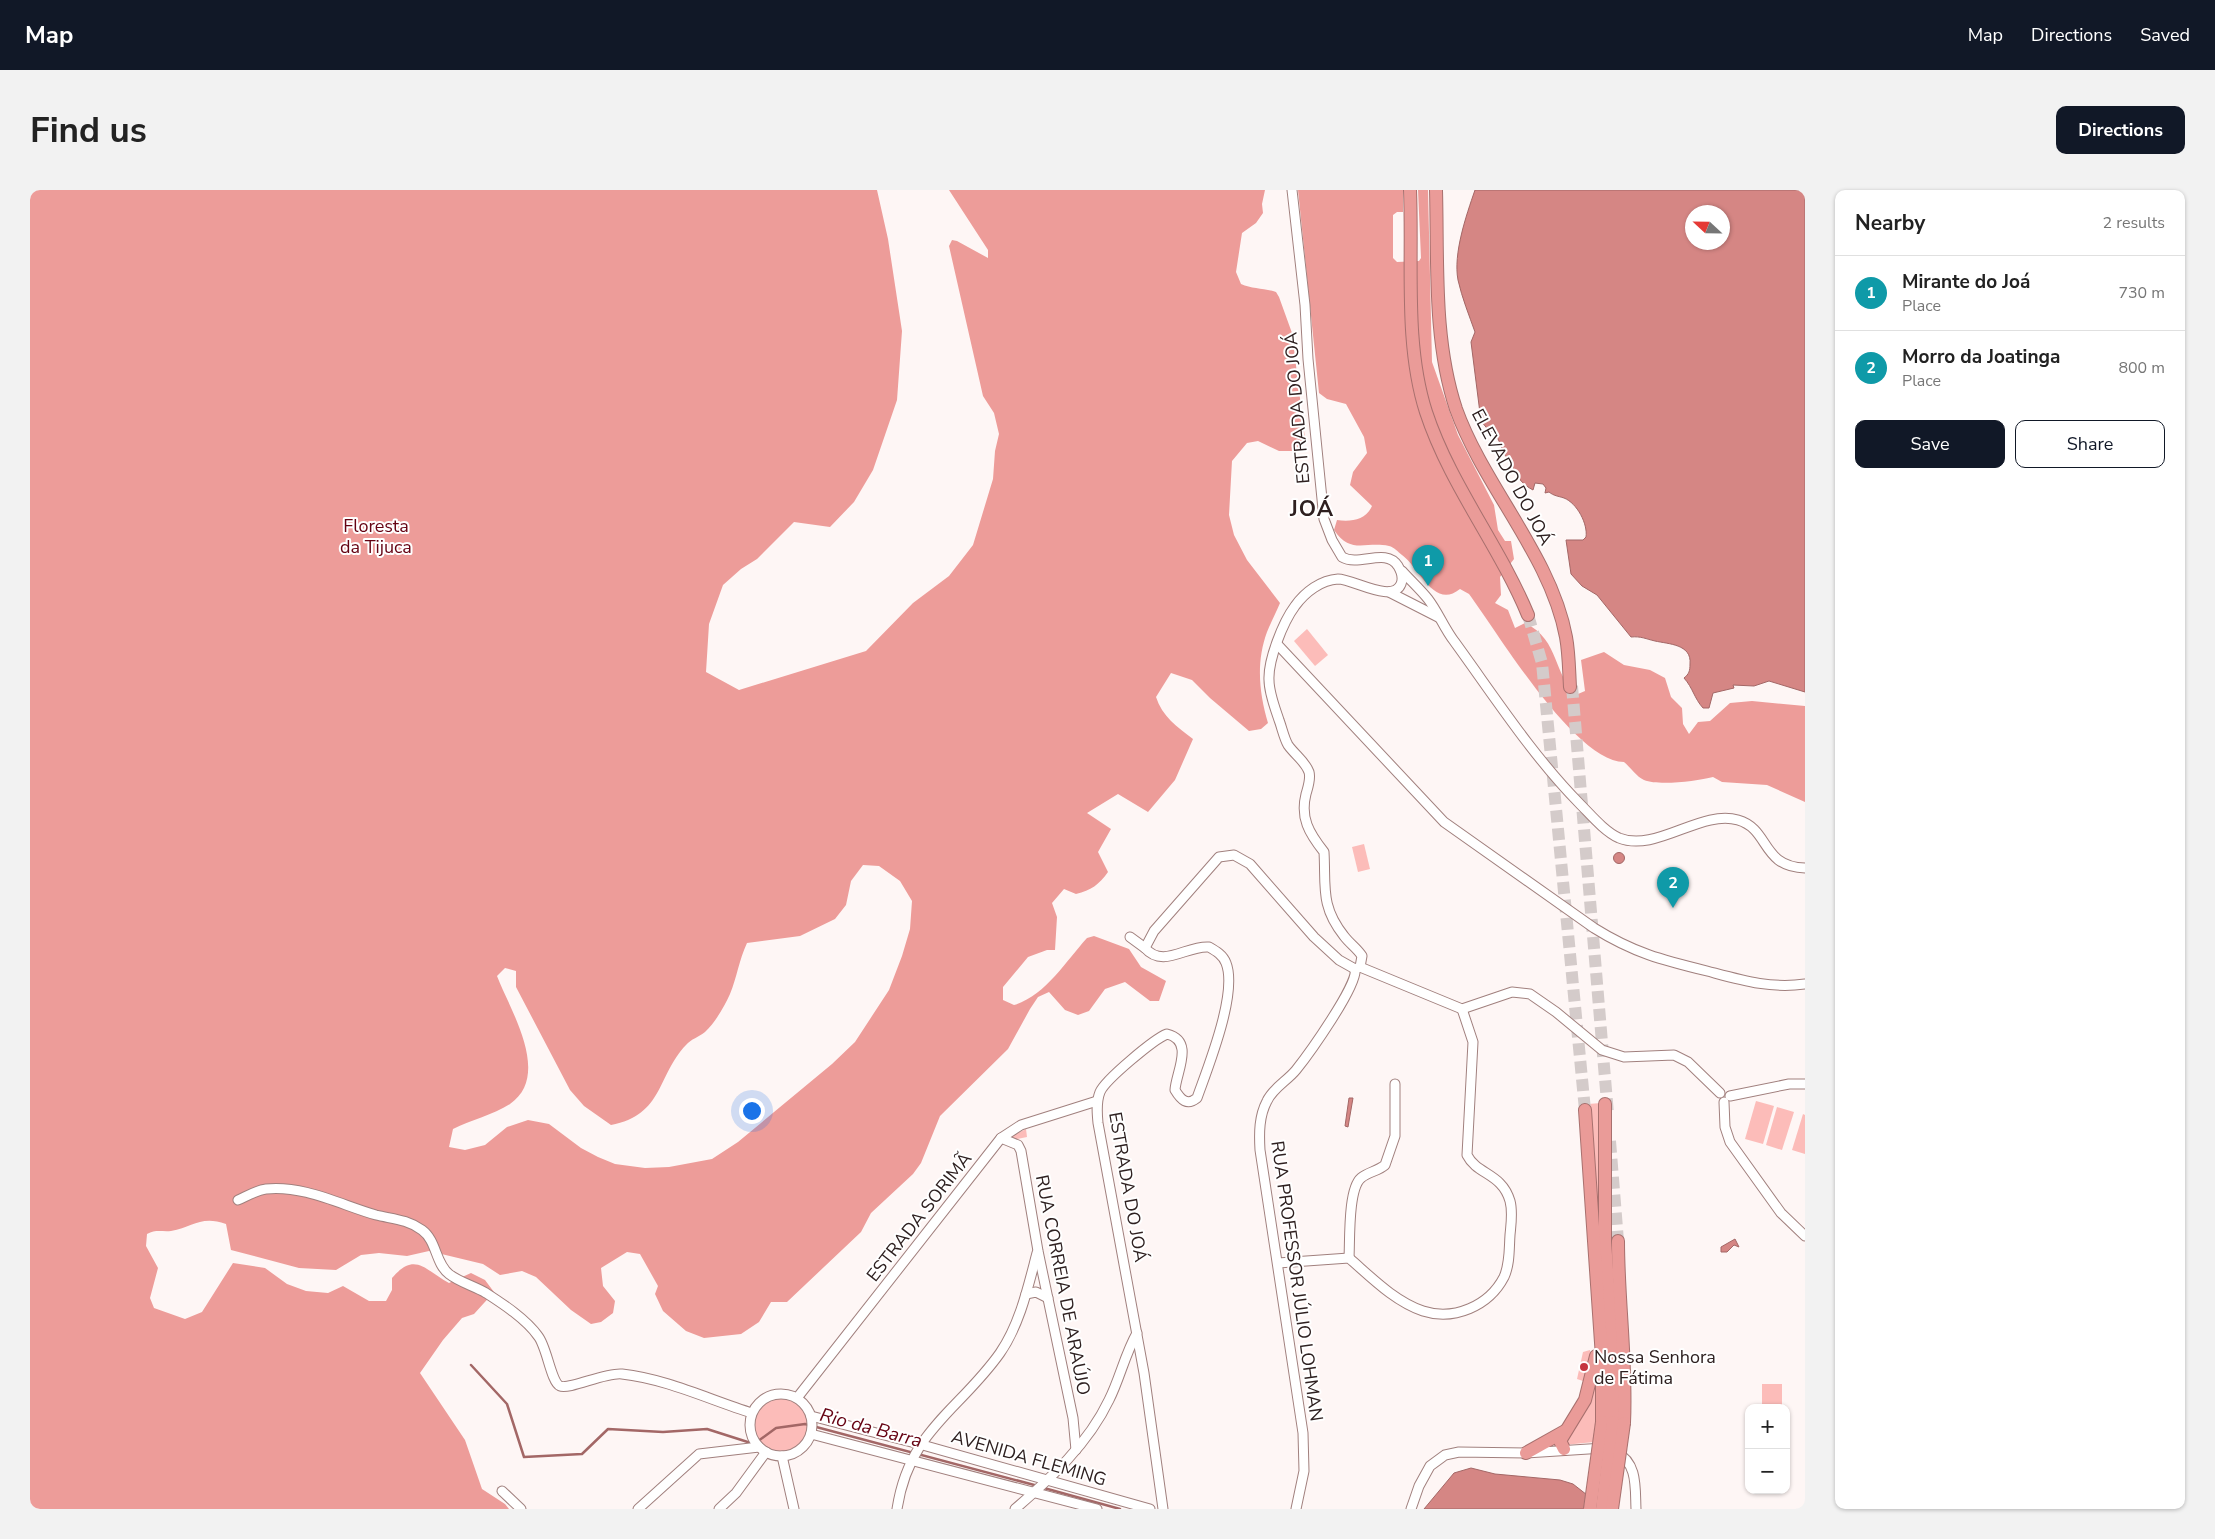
<!DOCTYPE html>
<html lang="en">
<head>
<meta charset="utf-8">
<style>
  body { margin:0; font-family:"Nunito Sans",sans-serif; background:#f2f2f2; color:#222 }
  .controls { position:absolute; right:15px; bottom:15px; display:grid; overflow:hidden; border-radius:10px; box-shadow:0 1px 4px #0004 }
  .controls button { width:45px; height:45px; display:grid; place-items:center; padding:0; border:0; border-bottom:1px solid #e0e0e0; background:#fff; color:#222; font:25px sans-serif }
  .compass { position:absolute; left:1655px; top:15px; width:45px; height:45px; border-radius:50%; background:#fff; box-shadow:0 1px 4px #0004; rotate:292deg }
  .you { position:absolute; left:721px; top:920px; width:18px; height:18px; margin:-12px; border:4px solid #fff; border-radius:50%; background:#1a73e8; box-shadow:0 0 0 8px #1a73e833 }
  .badge { display:grid; place-items:center; width:32px; height:32px; border-radius:50%; background:#111827; color:#fff; font-size:16px; font-weight:700 }
  .pin { position:absolute; translate:-50% -41px; filter:drop-shadow(0 1px 2px #0008) }
  .pin::after { content:''; position:absolute; top:26px; width:18px; height:15px; background:inherit; clip-path:polygon(0 0,100% 0,50% 100%) }
  .list { margin:0; padding:0; list-style:none }
  h2 { display:flex; justify-content:space-between; align-items:center; height:65px; margin:0; padding:0 20px; font-size:21px }
  h2 small { font-size:16px; font-weight:400; color:#767676 }
  .list li { display:grid; grid-template-columns:32px 1fr auto; gap:15px; align-items:center; box-sizing:border-box; height:75px; padding:0 20px; border-top:1px solid #e0e0e0 }
  .list b { display:block; font-size:19px; white-space:nowrap }
  .list p { margin:0; font-size:16px; white-space:nowrap; color:#767676 }
  .list em { font-size:16px; font-style:normal; color:#767676 }
  .actions { display:flex; gap:10px; padding:15px 20px }
  .actions a { flex:1; padding:11px 0; border:1px solid #111827; border-radius:10px; text-align:center; font-size:18px; color:#111827 }
  .actions .main { background:#111827; color:#fff }
  .map { position:relative; flex:none; width:1775px; height:1319px; overflow:hidden; border-radius:10px }
  header { display:flex; align-items:center; gap:30px; box-sizing:border-box; height:70px; padding:0 25px; background:#111827; color:#fff }
  header strong { font-size:24px }
  nav { display:flex; gap:28px; margin-inline-start:auto; font-size:18px }
  .intro { display:flex; align-items:center; justify-content:space-between; box-sizing:border-box; height:120px; padding:0 30px }
  h1 { margin:0; font-size:35px }
  .button { padding:12px 22px; border-radius:10px; background:#111827; color:#fff; font-size:18px; font-weight:700 }
  main { display:flex; gap:30px; padding:0 30px }
  aside { flex:1; background:#fff; border-radius:10px; box-shadow:0 1px 4px #0004 }
  .map>svg:first-child { display:block }
</style>
</head>
<body>
<header>
<strong>Map</strong>
<nav><a>Map</a><a>Directions</a><a>Saved</a></nav>
</header>
<div class="intro"><h1>Find us</h1><a class="button">Directions</a></div>
<main>
<div class="map">
<svg width="1775" height="1319" viewBox="0 0 1775 1319">
  <rect width="100%" height="100%" fill="#fef6f5"/>
  <g fill="#fcbcb9">
    <polygon points="1277,439 1298,465 1285,476 1264,451"/>
    <polygon points="1334,654 1340,679 1328,682 1322,657"/>
    <polygon points="1726,911 1744,916 1733,954 1715,949"/>
    <polygon points="1571,913 1570,1019 1567,1019 1558,914"/>
    <polygon points="1747,917 1764,922 1752,960 1736,955"/>
    <polygon points="1773,924 1775,925 1775,964 1762,960"/>
    <polygon points="996,939 997,947 982,950 981,946"/>
    <polygon points="1560,1160 1560,1180 1556,1192 1547,1189 1553,1162"/>
    <rect x="1732" y="1194" width="20" height="24"/>
    <polygon points="1565,1195 1568,1214 1564,1252 1534,1255"/>
    <circle cx="751" cy="1235" r="27"/>
  </g>
  <g fill="#ed9c99" fill-rule="evenodd">
    <path d="M0,0h847l11,49 14,92 -5,69 -24,70 -19,32 -24,25 -36,-5 -37,37 -16,10 -18,16 -14,39 -3,48 33,18 127,-39 47,-48 36,-27 24,-31 20,-66 2,-28 4,-17 -5,-21 -11,-17 -34,-150 3,-6 5,1 31,17v-8l-39,-60h316l-3,14 1,9 -7,10 -14,10 -6,39 5,12c11,5 23,4 35,8l3,5 13,36 13,106 -8,12h-18l-21,-10 -11,2 -15,18 -3,54 5,20 13,25 33,43c-4,10 -9,19 -13,29 -11,30 -8,61 1,91l-7,6 -12,2 -39,-33 -18,-18 -21,-7 -15,24c6,19 21,30 37,42l-18,41 -27,32 -30,-18 -31,19 24,16 -13,23 10,20c-9,13 -17,18 -32,22l-12,-5 -12,14 5,14 -2,33h-8l-19,7 -25,30v13l11,5c31,-9 52,-44 73,-67l7,-2 35,13 12,18 25,14 -7,20h-9l-25,-19 -20,7 -16,22 -11,4 -13,-5 -16,-18 -11,5 -8,12 -22,40 -68,67 -19,47 -8,11 -42,39 -10,19 -74,70h-16l-12,20 -18,12 -37,4 -18,-7 -23,-20 -8,-17 3,-8 -18,-32 -13,-2 -26,16 2,18 12,15 -2,12 -12,9 -10,2 -20,-14 -35,-33 -14,-6 -22,4 -17,-11 -54,-13 -22,5 -28,-3 -18,2 -25,15 -37,-2 -68,-18 -5,-26c-25,-9 -33,3 -55,7 -9,1 -15,-2 -24,3l-1,12 12,22 -8,30 4,10 31,11 17,-7 31,-49 32,5 22,16 19,7 22,2 15,-7 26,15h17l6,-11v-12c23,-27 33,-8 57,5l22,-10 14,7 9,12 -20,22 -12,4 -19,22 -23,33 45,67 17,49 23,15 4,5h-479zM833,675l16,1 21,15 12,20 -2,28 -8,27 -13,34 -34,52 -23,22 -94,78 -26,17 -43,8 -24,1 -30,-4 -17,-7 -17,-9 -32,-24 -21,-4 -21,7 -22,18 -20,5 -16,-3 4,-18c18,-9 40,-14 57,-25 42,-29 0,-94 -13,-128l8,-8 11,3v16l54,103 14,16 27,19c53,-10 46,-50 75,-80 5,-6 13,-8 19,-13 10,-9 19,-25 25,-38 7,-17 9,-34 17,-51l53,-7 35,-17 11,-14 5,-24z"/>
    <path d="M1268,0h105v22h-6l-4,3v43l4,4 22,-1 2,-3 -3,-68h10l4,172 26,73 36,70 4,25 7,11h6l3,18 -14,18 1,18 -6,8 13,7 7,18 10,-5c36,17 27,54 53,71l7,-3 -4,-31 23,-8 20,13 26,5 15,8 6,19 11,11 1,16 6,10 9,-12 12,-1 20,-18 22,-2 53,5v96l-38,-17 -45,-3 -9,-5c-16,4 -54,9 -69,3 -7,-3 -14,-13 -20,-18 -49,0 -126,-129 -155,-168l-9,-5c-26,21 -40,-21 -58,-34 -4,-3 -8,-8 -13,-9 -24,-5 -38,9 -55,-16l3,-10c14,2 29,0 35,-14l-22,-21 3,-13 14,-19 -3,-16 -18,-33 -19,-5 -8,-6z"/>
  </g>
  <g fill="#d58684" stroke="#a36766" fill-rule="evenodd">
    <path d="M1445,0h330v502l-36,-11 -15,5 -21,-1 1,3 -21,5 -4,15h-6c-9,-10 -10,-20 -19,-30 5,-4 6,-7 6,-14 2,-20 -22,-20 -35,-23 -9,-2 -14,-5 -24,-4l-34,-42 -15,-9 -11,-12 -5,-34h17l3,-3c2,-13 -9,-34 -22,-39 -6,-2 -10,-2 -15,-6l-4,1 1,-5 -3,-4 -8,-1 -2,7c-21,-11 -17,-26 -33,-40l2,-3 -5,-10 1,-2 -4,-5 -4,2 -9,-11 -10,-79 4,-10c-6,-17 -13,-34 -17,-52 -5,-26 8,-64 17,-90zM1662,22h30v30h-30z"/>
    <circle cx="1589" cy="668" r="5.5"/>
    <polygon points="1319,908 1323,908 1318,937 1315,936"/>
    <polygon points="1705,1049 1709,1057 1704,1055 1697,1062 1691,1062 1691,1057"/>
    <polygon points="1441,1278 1465,1284 1530,1290 1543,1294 1575,1319 1394,1319 1424,1283"/>
  </g>
  <g fill="none" stroke-linecap="round" stroke-linejoin="round">
    <g stroke="#a36766" stroke-width="2.5">
      <polyline points="441,1175 477,1214 494,1267 552,1264 578,1239 633,1242 677,1239 724,1254 746,1238 775,1234 1008,1296"/>
      <polyline points="1014,1298 1090,1319"/>
    </g>
    <g stroke="#d4cbca" stroke-width="12" stroke-dasharray="12 6" stroke-linecap="butt">
      <polyline points="1498,425 1512,473 1555,920"/>
      <polyline points="1542,496 1578,924"/>
      <polyline points="1580,951 1588,1051"/>
    </g>
    <g stroke="#a1807e" stroke-width="11">
      <g id="minor">
        <path d="M1372,381c8,9 18,18 26,28 10,13 16,29 26,42 40,55 78,114 125,162 12,12 25,28 40,35 37,15 82,-29 119,-18 32,9 23,47 67,48"/>
        <polyline points="1359,402 1408,427"/>
        <path d="M1247,454l167,178 150,106c40,25 68,32 113,43 34,9 63,18 98,13"/>
        <polyline points="1100,747 1115,758"/>
        <polyline points="1330,777 1432,819 1482,802 1500,804 1526,822 1572,860 1594,867 1644,865 1658,872 1690,903"/>
        <polyline points="1700,906 1759,894 1775,894"/>
        <polyline points="1694,912 1695,937 1700,952 1751,1023 1775,1046"/>
        <polyline points="971,948 988,955 991,961 1008,1061 1043,1228 1046,1260"/>
        <path d="M208,1010c9,-4 19,-10 28,-11 38,-4 75,16 110,26 16,4 31,4 46,15 15,11 13,33 27,44 10,8 25,12 37,19 17,11 40,26 52,43 9,11 13,46 22,50 9,4 46,-14 62,-12 45,5 88,26 130,39"/>
        <path d="M1319,1068c1,-18 -1,-69 12,-80 7,-6 17,-7 24,-13l10,-29v-52"/>
        <path d="M1248,1073l71,-5c22,19 45,43 74,53 31,10 66,-5 81,-34 6,-13 5,-28 6,-42 1,-11 3,-23 0,-34 -8,-28 -33,-26 -43,-46l6,-113 -11,-33"/>
        <polyline points="996,1104 1006,1102 1018,1108"/>
        <circle cx="751" cy="1235" r="31"/>
        <polyline points="767,1208 971,948 991,935 1067,911"/>
        <polyline points="781,1226 889,1254 1120,1319"/>
        <polyline points="781,1244 1067,1319"/>
        <path d="M1586,1262c22,11 19,36 20,57"/>
        <polyline points="752,1266 764,1319"/>
        <polyline points="472,1301 491,1319"/>
        <polyline points="608,1319 669,1264 729,1257"/>
        <polyline points="689,1319 706,1303 736,1262"/>
        <path d="M867,1319c12,-79 62,-98 103,-156 20,-29 28,-66 37,-100"/>
        <path d="M985,1319c36,-31 73,-65 94,-109 11,-22 16,-46 28,-67"/>
        <path d="M1133,1319l-19,-136 -46,-250c-1,-10 -2,-21 2,-31 5,-12 54,-53 67,-58 28,7 9,38 8,56 6,10 12,16 22,8 11,-31 41,-105 29,-135 -3,-8 -10,-12 -17,-16 -22,-2 -46,22 -64,1l9,-17 65,-74 15,-2 16,9 64,73 25,23 16,9 5,-2 2,-11c-5,-8 -12,-12 -18,-20 -24,-30 -18,-50 -20,-84 -15,-19 -24,-34 -18,-58 2,-7 5,-15 3,-22 -4,-11 -14,-17 -21,-27 -4,-7 -6,-17 -9,-25 -4,-12 -10,-27 -10,-40 -1,-20 14,-58 26,-74 10,-14 26,-26 43,-27 15,0 55,25 63,5 3,-7 0,-13 -3,-18 -12,-19 -39,1 -56,-9l-10,-17 -8,-21 -16,-160 -3,-54 -13,-115"/>
        <path d="M1266,1319l8,-38 -1,-38 -43,-283c-1,-17 -1,-34 7,-49 6,-13 20,-20 29,-31 12,-15 63,-86 59,-101"/>
        <polyline points="1381,1319 1389,1296 1400,1276 1415,1265 1429,1262 1496,1263 1574,1258"/>
      </g>
    </g>
    <g stroke="#a8706e" stroke-width="14">
      <g id="highway">
        <path d="M1380,0c3,72 -6,154 16,222 24,73 73,133 102,203"/>
        <path d="M1406,0c2,72 -3,150 20,219 28,78 95,147 110,228 3,16 3,33 4,50"/>
        <polyline points="1575,914 1575,1051 1583,1165 1583,1232"/>
        <polyline points="1555,920 1572,1167 1572,1232"/>
        <path d="M1588,1051c0,61 9,121 6,182"/>
        <polyline points="1534,1259 1530,1251 1555,1210 1566,1166"/>
        <polyline points="1496,1263 1535,1241"/>
      </g>
    </g>
    <use href="#minor" stroke="#fff" stroke-width="9"/>
    <use href="#highway" stroke="#ea9b98" stroke-width="12"/>
    <g stroke="#a8706e" stroke-width="14" stroke-linecap="butt">
      <g id="highway-bridge">
        <polyline points="1560,1319 1572,1232"/>
        <polyline points="1572,1319 1583,1232"/>
        <polyline points="1582,1319 1594,1233"/>
      </g>
    </g>
    <use href="#highway-bridge" stroke="#ea9b98" stroke-width="12"/>
  </g>
  <circle fill="#c5353f" stroke="#fff" stroke-width="2" cx="1554" cy="1177" r="5"/>
  <g text-anchor="middle" dominant-baseline="central" stroke-width="4" stroke-linejoin="round" paint-order="stroke">
    <g font-size="18" fill="#2e2020" stroke="#fff">
      <text transform="translate(1267 218) rotate(-95)">ESTRADA DO JOÁ</text>
      <text transform="translate(1482 287) rotate(62)">ELEVADO DO JOÁ</text>
      <text transform="translate(1098 997) rotate(80)">ESTRADA DO JOÁ</text>
      <text transform="translate(889 1027) rotate(-52)">ESTRADA SORIMÃ</text>
      <text transform="translate(1267 1091) rotate(82)">RUA PROFESSOR JÚLIO LOHMAN</text>
      <text transform="translate(1033 1095) rotate(79)">RUA CORREIA DE ARAÚJO</text>
      <text transform="translate(999 1268) rotate(16)">AVENIDA FLEMING</text>
    </g>
    <g font-size="18" fill="#650212" stroke="#fff">
      <text x="346" y="336">Floresta<tspan x="346" dy="21">da Tijuca</tspan></text>
    </g>
    <g font-size="18" fill="#2e2020" stroke="#fff" text-anchor="start">
      <text x="1564" y="1167">Nossa Senhora<tspan x="1564" dy="21">de Fátima</tspan></text>
    </g>
    <g font-size="19" font-style="italic" fill="#660313" stroke="#fff">
      <text transform="translate(841 1238) rotate(15)">Rio da Barra</text>
    </g>
    <g font-size="22" font-weight="bold" letter-spacing="1" fill="#2e2020" stroke="#fff">
      <text x="1282" y="319">JOÁ</text>
    </g>
  </g>
</svg>
<div class="controls">
<button>+</button>
<button>−</button>
</div>
<svg class="compass" viewBox="-18 -18 36 36"><path d="M0-13l5 13h-10z" fill="#e53935"/><path d="M0 13l5-13h-10z" fill="#767676"/></svg>
<div class="you"></div>
<div class="pin badge" style="left:1398px;top:396px;background:#0f9aa8">1</div>
<div class="pin badge" style="left:1643px;top:718px;background:#0f9aa8">2</div>
</div>
<aside>
<h2>Nearby<small>2 results</small></h2>
<ul class="list">
<li><span class="badge" style="background:#0f9aa8">1</span><div><b>Mirante do Joá</b><p>Place</p></div><em>730 m</em></li>
<li><span class="badge" style="background:#0f9aa8">2</span><div><b>Morro da Joatinga</b><p>Place</p></div><em>800 m</em></li>
</ul>
<div class="actions"><a class="main">Save</a><a>Share</a></div>
</aside>
</main>
</body>
</html>
